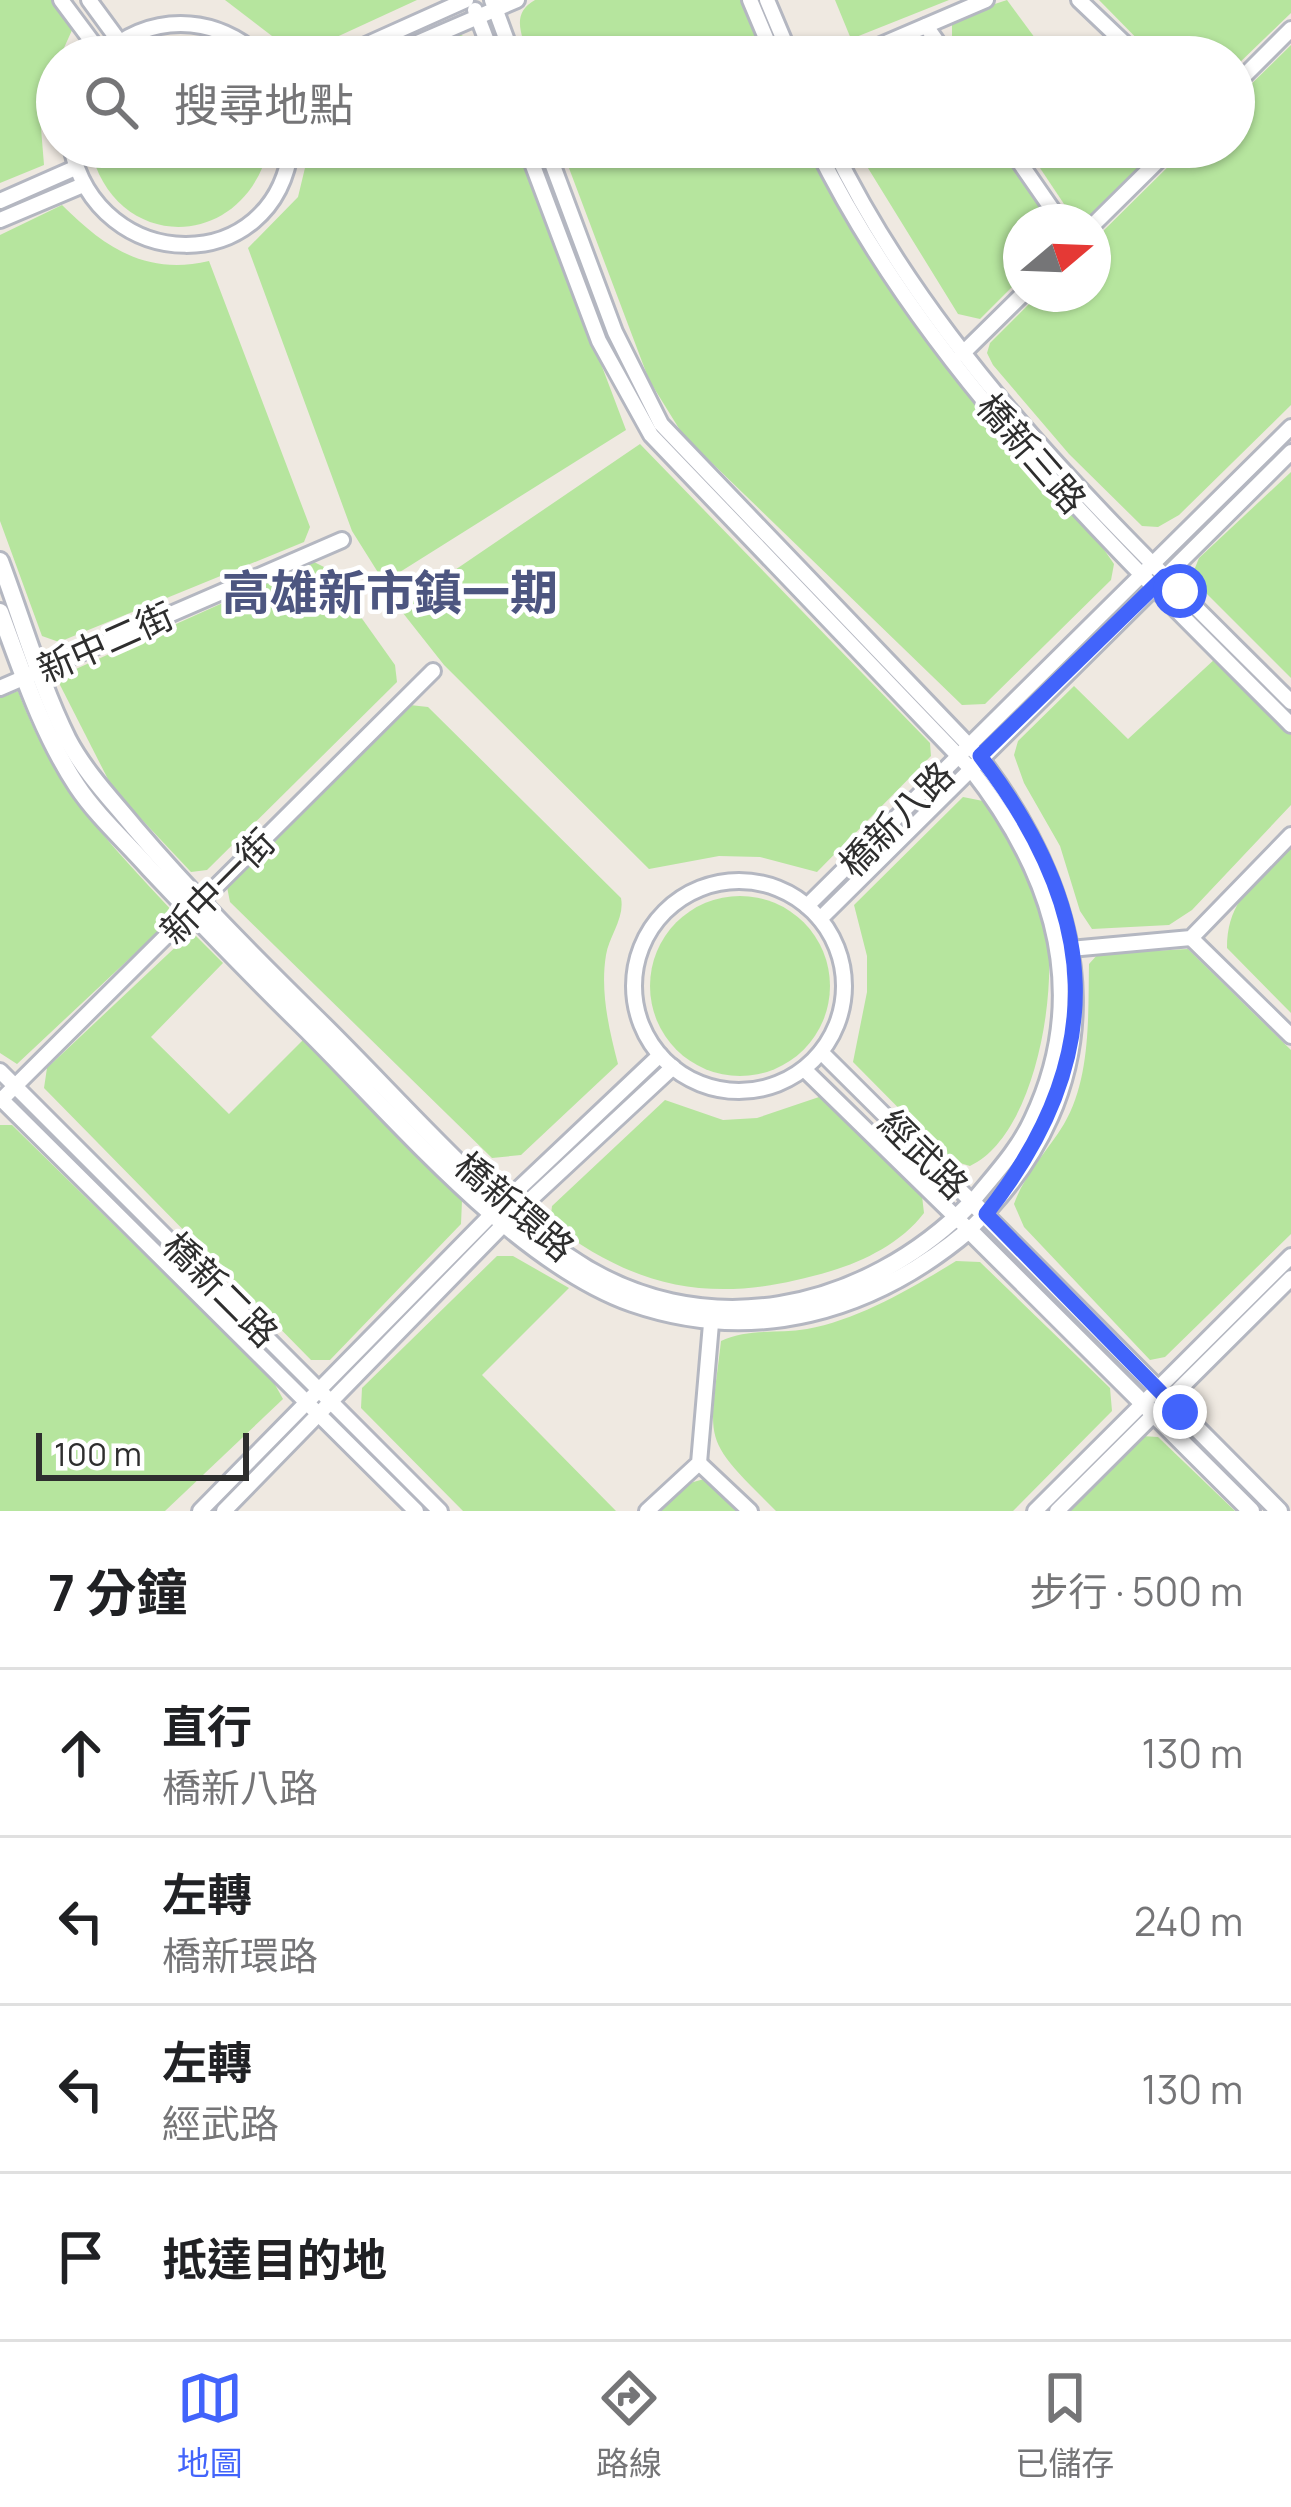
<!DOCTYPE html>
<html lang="zh-TW">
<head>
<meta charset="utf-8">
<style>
  body { margin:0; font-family:Manrope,"Noto Sans TC",sans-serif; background:#f6f6f6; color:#202124 }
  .compass { position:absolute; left:1003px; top:204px; width:108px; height:108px; border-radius:50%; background:#fff; box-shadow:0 3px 9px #0004; rotate:71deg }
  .scale { position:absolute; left:36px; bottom:30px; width:213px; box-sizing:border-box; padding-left:12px; border:6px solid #2e2e2e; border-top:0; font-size:33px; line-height:42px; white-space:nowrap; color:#2e2e2e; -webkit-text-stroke:9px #fff; paint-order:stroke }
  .stop { position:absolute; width:36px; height:36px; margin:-27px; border:9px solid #4264fb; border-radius:50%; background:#fff }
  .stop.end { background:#4264fb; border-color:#fff; box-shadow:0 3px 12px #0008 }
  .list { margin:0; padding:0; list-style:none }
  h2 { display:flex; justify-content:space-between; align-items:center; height:156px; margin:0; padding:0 48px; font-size:51px }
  h2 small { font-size:39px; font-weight:400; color:#757577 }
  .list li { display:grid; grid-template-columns:78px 1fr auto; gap:36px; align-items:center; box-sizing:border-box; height:168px; padding:0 48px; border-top:3px solid #e0e0e0 }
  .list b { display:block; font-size:45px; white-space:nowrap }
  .list p { margin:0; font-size:39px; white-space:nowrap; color:#757577 }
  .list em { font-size:39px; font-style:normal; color:#757577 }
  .icon { flex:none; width:66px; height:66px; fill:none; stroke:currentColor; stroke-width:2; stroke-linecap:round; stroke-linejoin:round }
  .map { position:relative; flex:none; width:1291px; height:1511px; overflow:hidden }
  .search { position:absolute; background:#fff; box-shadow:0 3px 9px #0004; left:36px; right:36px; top:36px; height:132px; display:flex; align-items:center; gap:30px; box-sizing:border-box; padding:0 42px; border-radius:66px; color:#757577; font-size:45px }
  .sheet { height:828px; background:#fff }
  nav { display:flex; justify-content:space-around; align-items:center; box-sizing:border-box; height:168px; border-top:3px solid #e0e0e0; background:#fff; font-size:33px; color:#757577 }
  nav a { display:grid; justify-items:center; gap:6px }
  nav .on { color:#4264fb }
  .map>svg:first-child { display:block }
</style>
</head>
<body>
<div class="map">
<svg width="1291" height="1511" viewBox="0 0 1291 1511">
  <rect width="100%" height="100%" fill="#efe9e1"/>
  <g fill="#b6e59e">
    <polygon points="0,0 53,0 73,28 39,103 44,165 0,183"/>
    <polygon points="225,0 417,0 304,52 289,49"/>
    <path d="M535,0h206l26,57h-238c-7,-22 -19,-43 6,-57z"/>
    <polygon points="835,0 949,0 851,39"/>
    <polygon points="1007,0 1049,57 966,57 952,36 952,18"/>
    <polygon points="1099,0 1291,0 1291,13 1234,68 1234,57 1155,57"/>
    <polygon points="459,34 481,45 485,57 409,57"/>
    <polygon points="918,35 939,57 868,57"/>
    <polygon points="1291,45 1291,405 1179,515 1158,527 1142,526 1069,454 993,365 987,353 990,343 1039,294 1093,294 1093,241 1188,147 1234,147 1234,101"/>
    <polygon points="176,46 219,57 139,57"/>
    <path d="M90,147h179c-25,106 -156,107 -179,0z"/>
    <polygon points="310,147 519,147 626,430 384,582 352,531 248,248 298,197"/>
    <path d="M561,147h247c70,151 187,277 295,401l11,16 -3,16 -126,124 -23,1 -279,-270 -34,-55z"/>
    <polygon points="855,147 999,147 1052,222 1021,222 1021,278 980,319 958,314"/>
    <polygon points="1026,147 1160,147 1092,215 1081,219 1070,213"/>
    <path d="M62,205c42,42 84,71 147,56l101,266 -6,15 -245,100 -17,-6 -42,-115v-286z"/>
    <polygon points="640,444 930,743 931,756 817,872 760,857 719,856 649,869 444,665 399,608"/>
    <polygon points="1291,472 1291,678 1191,578 1199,558"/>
    <polygon points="314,562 326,568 395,665 397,682 207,870 191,872 113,789 59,683 67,673"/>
    <polygon points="1216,658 1291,735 1291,805 1192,910 1169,925 1092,929 1080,911 1060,846 1024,783 1014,755 1018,741 1074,686 1128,739"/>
    <path d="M18,691c36,96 89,150 158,224l-159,149 -17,-11v-355z"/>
    <path d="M410,705l18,2 193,191c4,20 -12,38 -15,57 -6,37 3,74 12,109l-97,91 -29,3 -262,-256 -3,-15z"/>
    <path d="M963,797l20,4c23,35 51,72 61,114 17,66 -7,220 -74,251l-20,-6 -97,-98 14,-70v-36l-13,-51z"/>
    <path d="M1291,846v167l-64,-65c0,-50 31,-68 64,-102z"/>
    <circle cx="740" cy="986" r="90"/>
    <polygon points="195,935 223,963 151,1037 229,1114 305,1038 462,1200 461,1224 330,1360 311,1360 44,1088 47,1068 184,939"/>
    <path d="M1188,949l103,101v184l-126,123 -15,3 -126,-133 -10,-23c11,-31 33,-52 50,-80 27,-46 24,-108 25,-160l9,-10z"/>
    <path d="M822,1096l100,100 2,17c-22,29 -59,48 -93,58 -110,33 -188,23 -281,-48l2,-17 113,-106 58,20 34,-2z"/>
    <polygon points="0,1125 12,1125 273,1381 283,1399 165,1511 0,1511"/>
    <polygon points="497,1256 513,1256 569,1288 482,1375 616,1511 463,1511 361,1408 362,1388"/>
    <path d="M956,1261l24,1 130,126 2,23 -99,100h-237c-76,-76 -67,-65 -55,-170 27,-13 57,-7 86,-12 51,-9 105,-41 149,-68z"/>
    <polygon points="1142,1436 1158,1437 1235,1511 1068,1511"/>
    <polygon points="704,1479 738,1511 659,1511 690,1483"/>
  </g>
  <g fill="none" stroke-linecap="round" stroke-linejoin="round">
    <g stroke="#b4b7c1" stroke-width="20">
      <g id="minor">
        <polyline points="61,0 102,55"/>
        <polyline points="89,0 119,41"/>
        <polyline points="492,0 513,57"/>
        <polyline points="750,0 774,57"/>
        <polyline points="767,0 791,57"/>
        <polyline points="1079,0 1139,57"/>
        <polyline points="475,10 493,57"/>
        <polyline points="926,26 948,57"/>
        <path d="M101,57c48,-44 111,-44 160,0"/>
        <polyline points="339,57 466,0"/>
        <polyline points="385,57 517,0"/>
        <polyline points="853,57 986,0"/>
        <polyline points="1234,86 1291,29"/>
        <path d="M71,147c27,129 204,132 220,0"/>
        <path d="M526,147l73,194 52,94 318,332c83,105 123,225 63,352 -14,31 -39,57 -60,83l-151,-150"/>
        <path d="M546,147l69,185 46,92 318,332c119,154 140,331 -10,474l-165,-161"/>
        <path d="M816,147c111,225 300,402 475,578"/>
        <path d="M833,147c105,217 290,387 458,555"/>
        <polyline points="1009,147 1061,222"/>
        <polyline points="0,201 75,168"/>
        <polyline points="0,220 83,185"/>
        <polyline points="1093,225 1172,147"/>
        <polyline points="962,354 1023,294"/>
        <polyline points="0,688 342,540"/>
        <circle cx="739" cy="986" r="105"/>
        <polyline points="807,906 1291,427"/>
        <polyline points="820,919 1291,452"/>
        <polyline points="1191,938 1291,1036"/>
        <polyline points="1070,949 1191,938 1291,835"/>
        <polyline points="0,1071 440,1511"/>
        <polyline points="0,1098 416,1511"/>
        <polyline points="0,1101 433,671"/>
        <polyline points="699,1463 750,1511"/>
        <polyline points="200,1511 494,1212 660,1055"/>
        <polyline points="224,1511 505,1223 673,1067"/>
        <polyline points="647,1511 699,1463 712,1312"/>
        <polyline points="1035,1511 1291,1256"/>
        <polyline points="1057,1511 1291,1278"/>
      </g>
    </g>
    <g stroke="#b4b7c1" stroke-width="22">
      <g id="tertiary">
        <path d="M0,561c22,58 40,123 68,179 17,32 43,59 66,87 57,67 119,129 182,191 77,75 164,177 251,238 133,93 298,56 405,-54l307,309"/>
        <path d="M0,612c22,59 42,121 77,174 20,30 48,55 72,82 50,53 100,105 152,156 90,88 212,237 331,279 122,42 240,9 337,-73l282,281"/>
      </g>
    </g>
    <use href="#minor" stroke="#fff" stroke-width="14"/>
    <use href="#tertiary" stroke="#fff" stroke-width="16"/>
  </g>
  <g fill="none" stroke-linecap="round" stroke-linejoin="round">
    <path stroke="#4264fb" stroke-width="15" d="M1180,591l-15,-15 -185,180c121,157 131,300 6,458l194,198"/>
  </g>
  <g text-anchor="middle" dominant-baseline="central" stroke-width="9" stroke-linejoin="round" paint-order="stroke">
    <g font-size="36" fill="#2e2e2e" stroke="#fff">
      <text transform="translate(1032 453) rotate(49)">橋新三路</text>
      <text transform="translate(105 642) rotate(-24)">新中二街</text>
      <text transform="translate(896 819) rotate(-45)">橋新八路</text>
      <text transform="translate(217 886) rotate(-45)">新中一街</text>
      <text transform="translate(924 1154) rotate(45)">經武路</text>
      <text transform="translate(515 1206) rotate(41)">橋新環路</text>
      <text transform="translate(221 1289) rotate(45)">橋新二路</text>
    </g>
    <g font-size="48" font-weight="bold" fill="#4d5680" stroke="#fff">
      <text x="390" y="591">高雄新市鎮一期</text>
    </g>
  </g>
</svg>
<svg class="compass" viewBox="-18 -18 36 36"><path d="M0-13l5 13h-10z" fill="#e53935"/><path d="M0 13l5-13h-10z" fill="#757577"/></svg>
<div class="scale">100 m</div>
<div class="stop" style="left:1180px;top:591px"></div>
<div class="stop end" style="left:1180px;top:1412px"></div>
<div class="search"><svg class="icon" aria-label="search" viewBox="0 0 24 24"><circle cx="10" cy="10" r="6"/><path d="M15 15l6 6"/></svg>搜尋地點</div>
</div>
<section class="sheet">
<h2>7 分鐘<small>步行 · 500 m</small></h2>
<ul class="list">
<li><svg class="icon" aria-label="ahead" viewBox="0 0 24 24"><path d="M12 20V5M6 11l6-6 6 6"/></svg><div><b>直行</b><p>橋新八路</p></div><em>130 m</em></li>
<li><svg class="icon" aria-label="left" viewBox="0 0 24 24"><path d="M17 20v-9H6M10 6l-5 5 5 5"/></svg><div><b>左轉</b><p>橋新環路</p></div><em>240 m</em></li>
<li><svg class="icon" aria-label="left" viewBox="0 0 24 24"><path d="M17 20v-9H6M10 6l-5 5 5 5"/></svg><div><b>左轉</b><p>經武路</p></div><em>130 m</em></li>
<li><svg class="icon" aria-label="arrive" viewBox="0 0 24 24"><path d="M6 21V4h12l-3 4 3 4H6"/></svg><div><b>抵達目的地</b></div></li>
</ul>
</section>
<nav>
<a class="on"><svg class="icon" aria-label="map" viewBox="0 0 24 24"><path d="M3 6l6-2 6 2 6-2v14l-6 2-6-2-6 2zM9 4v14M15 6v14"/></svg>地圖</a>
<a><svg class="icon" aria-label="directions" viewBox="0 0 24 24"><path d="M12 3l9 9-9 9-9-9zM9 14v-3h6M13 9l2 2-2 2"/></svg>路線</a>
<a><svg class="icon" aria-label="saved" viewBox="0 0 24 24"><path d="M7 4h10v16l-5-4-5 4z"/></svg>已儲存</a>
</nav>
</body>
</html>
